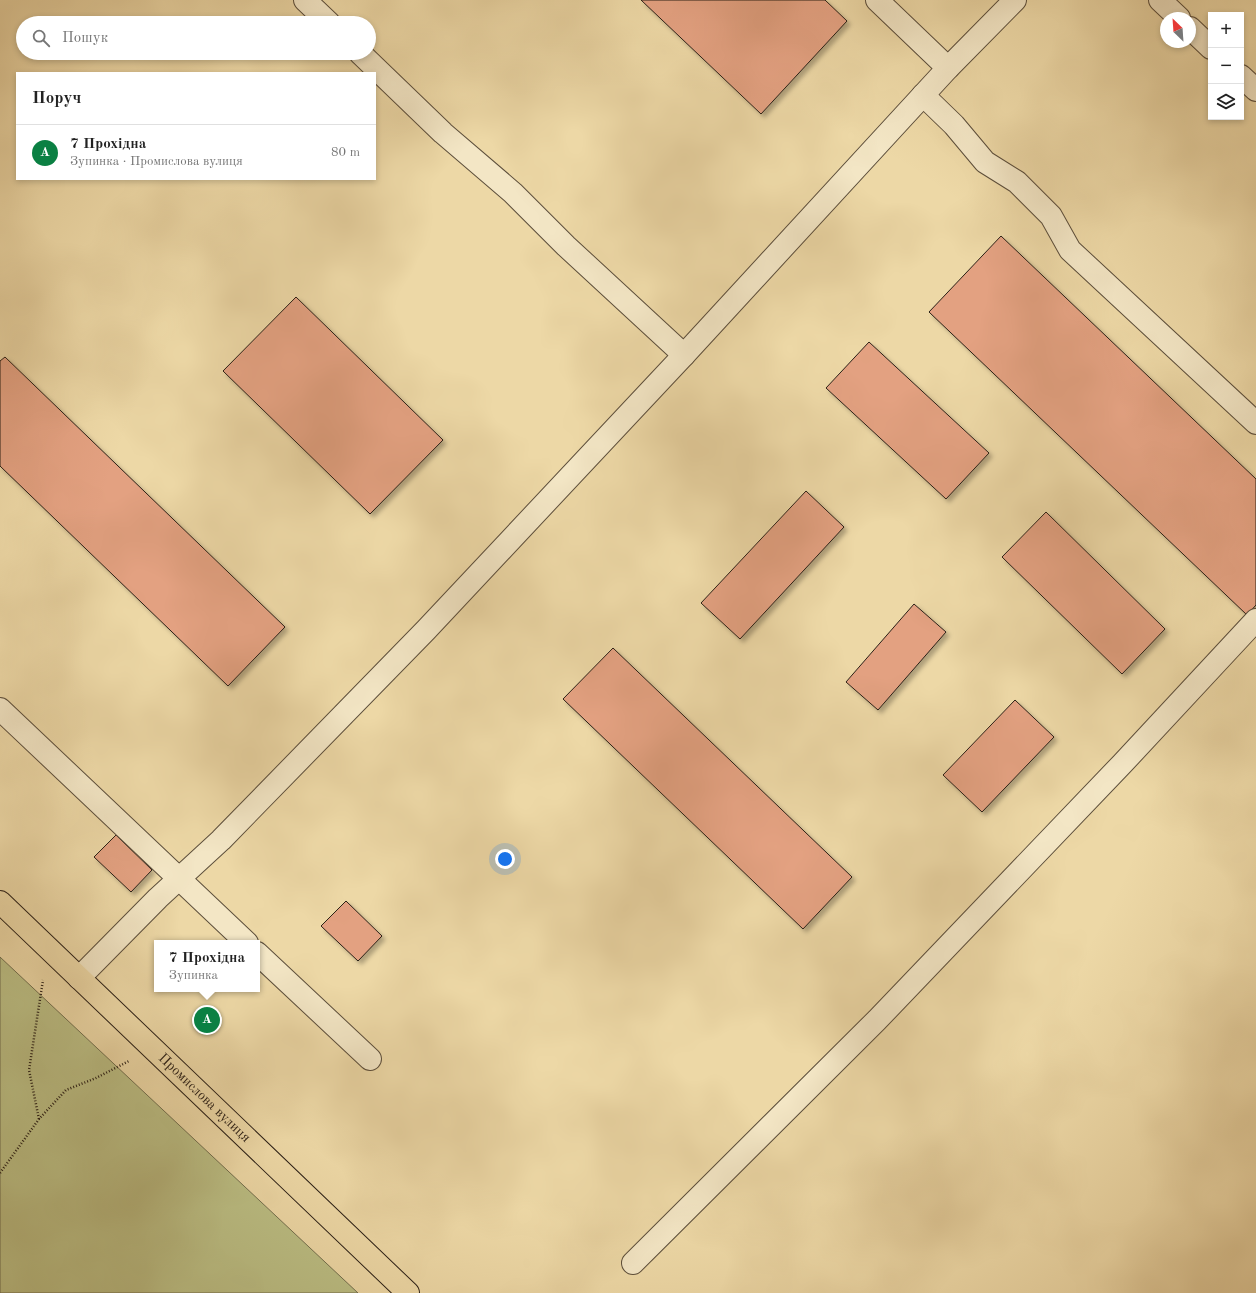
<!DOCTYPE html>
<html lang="uk">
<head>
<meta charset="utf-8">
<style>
  body { margin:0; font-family:"Old Standard TT",serif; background:#f2f2f2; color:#222 }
  .controls { position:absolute; right:12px; top:12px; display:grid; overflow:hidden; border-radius:0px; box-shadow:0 2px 6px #0003 }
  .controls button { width:36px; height:36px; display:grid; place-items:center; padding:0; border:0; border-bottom:1px solid #e0e0e0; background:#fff; color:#222; font:20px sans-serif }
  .compass { position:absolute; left:1160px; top:12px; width:36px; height:36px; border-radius:50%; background:#fff; box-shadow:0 2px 6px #0003; rotate:335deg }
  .you { position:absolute; left:505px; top:859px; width:14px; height:14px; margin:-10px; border:3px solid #fff; border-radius:50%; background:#1a73e8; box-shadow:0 0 0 6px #1a73e833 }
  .badge { display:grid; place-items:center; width:26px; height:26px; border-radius:50%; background:#0b8043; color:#fff; font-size:13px; font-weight:700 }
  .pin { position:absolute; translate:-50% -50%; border:2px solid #fff; box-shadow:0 1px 4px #0006 }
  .popup { position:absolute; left:154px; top:940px; width:106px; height:52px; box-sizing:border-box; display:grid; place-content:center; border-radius:0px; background:#fff; filter:drop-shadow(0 1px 3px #0005); font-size:13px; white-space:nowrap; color:#767676 }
  .popup b { font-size:15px; color:#222 }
  .popup::after { content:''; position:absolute; left:50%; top:100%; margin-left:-8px; border:8px solid transparent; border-top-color:#fff }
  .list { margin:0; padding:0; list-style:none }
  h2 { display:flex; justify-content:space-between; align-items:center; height:52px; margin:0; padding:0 16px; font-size:17px }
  h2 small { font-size:13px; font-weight:400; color:#767676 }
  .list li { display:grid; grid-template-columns:26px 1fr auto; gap:12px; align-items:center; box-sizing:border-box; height:56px; padding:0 16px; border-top:1px solid #e0e0e0 }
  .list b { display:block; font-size:15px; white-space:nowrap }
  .list p { margin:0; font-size:13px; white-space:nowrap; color:#767676 }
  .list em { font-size:13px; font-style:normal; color:#767676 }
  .icon { flex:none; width:22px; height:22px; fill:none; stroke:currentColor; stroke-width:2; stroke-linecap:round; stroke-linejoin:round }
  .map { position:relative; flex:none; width:1256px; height:1293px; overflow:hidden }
  .search { position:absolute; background:#fff; box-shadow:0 2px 6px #0003; left:16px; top:16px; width:360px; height:44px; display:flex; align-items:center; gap:10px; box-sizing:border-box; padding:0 14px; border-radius:22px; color:#767676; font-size:15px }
  .panel { position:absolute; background:#fff; box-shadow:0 2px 6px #0003; left:16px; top:72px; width:360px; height:108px; border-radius:0px }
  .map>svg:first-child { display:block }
</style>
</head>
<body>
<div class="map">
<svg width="1256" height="1293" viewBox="0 0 1256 1293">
  <defs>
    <filter id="shadow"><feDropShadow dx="3.5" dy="3.5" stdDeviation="2" flood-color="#0004"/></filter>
  </defs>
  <rect width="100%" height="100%" fill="#edd8a6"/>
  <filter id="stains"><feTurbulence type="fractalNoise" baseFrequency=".005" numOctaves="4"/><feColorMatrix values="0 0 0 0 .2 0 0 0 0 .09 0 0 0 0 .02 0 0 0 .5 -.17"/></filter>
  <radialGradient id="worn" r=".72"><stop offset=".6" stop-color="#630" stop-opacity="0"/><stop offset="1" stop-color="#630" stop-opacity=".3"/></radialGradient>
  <polygon fill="#bbbe84" stroke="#736f4e" points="0,957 358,1293 0,1293"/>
  <g fill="#e3a181" stroke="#2b2017" filter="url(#shadow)">
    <polygon points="641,0 825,0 847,21 761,114"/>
    <polygon points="1001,236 1256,479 1256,605 1247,615 929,312"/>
    <polygon points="296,297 443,440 370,514 223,371"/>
    <polygon points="869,342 989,453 946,499 826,388"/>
    <polygon points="5,357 285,627 228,686 0,466 0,361"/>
    <polygon points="806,491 844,527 740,639 701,603"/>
    <polygon points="1046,512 1165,629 1122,674 1002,557"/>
    <polygon points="914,604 946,632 878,710 846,682"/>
    <polygon points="613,648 852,877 803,929 563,699"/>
    <polygon points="1015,700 1054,737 982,812 943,775"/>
    <polygon points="116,835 152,870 131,892 94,857"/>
    <polygon points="346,901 382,936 358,961 321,926"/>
  </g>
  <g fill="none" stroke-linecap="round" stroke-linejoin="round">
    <g stroke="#5c4e3b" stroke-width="24">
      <g id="minor">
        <polyline points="305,0 329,23"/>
        <polyline points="877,0 948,68"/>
        <polyline points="1160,0 1179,18"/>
        <polyline points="1190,28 1211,48"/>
        <polyline points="360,53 443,133 513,193 566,246 684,355"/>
        <polyline points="1241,76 1256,90"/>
        <polyline points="923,95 954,125 985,162 1017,182 1051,216 1070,250 1256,423"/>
        <polyline points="0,709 247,943"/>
        <polyline points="257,953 370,1059"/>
        <polyline points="79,978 158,898 221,840 426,630 684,355 948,68 1015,0"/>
        <polyline points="633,1263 877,1020 1122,764 1256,620"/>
      </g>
    </g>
    <g stroke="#2b2017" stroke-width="24">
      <g id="major">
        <path id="s1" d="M0,902l408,391"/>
      </g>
    </g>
    <g stroke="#2b2017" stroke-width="2.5" stroke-dasharray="1 2" stroke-linecap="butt">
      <polyline points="39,1119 29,1070 43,980"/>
      <polyline points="0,1173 39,1119 66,1090 96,1078 129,1061"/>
    </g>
    <use href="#minor" stroke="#f3e6c5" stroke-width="22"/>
    <use href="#major" stroke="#edd8a6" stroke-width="22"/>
  </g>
  <g text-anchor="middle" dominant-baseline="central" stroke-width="3.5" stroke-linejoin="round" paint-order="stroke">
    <g font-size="14" fill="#2b2017" stroke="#f3e6c5">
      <text stroke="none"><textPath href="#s1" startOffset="283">Промислова вулиця</textPath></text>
    </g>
  </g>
  <rect width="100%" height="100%" filter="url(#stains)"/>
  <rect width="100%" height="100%" fill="url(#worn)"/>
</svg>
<div class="controls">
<button>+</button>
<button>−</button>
<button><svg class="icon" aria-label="layers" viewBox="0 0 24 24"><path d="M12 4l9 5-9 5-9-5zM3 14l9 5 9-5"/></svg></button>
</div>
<svg class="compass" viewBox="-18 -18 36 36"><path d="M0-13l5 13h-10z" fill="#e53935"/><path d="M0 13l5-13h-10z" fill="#767676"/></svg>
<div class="you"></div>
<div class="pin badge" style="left:207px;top:1020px">A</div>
<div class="popup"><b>7 Прохідна</b>Зупинка</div>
<div class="search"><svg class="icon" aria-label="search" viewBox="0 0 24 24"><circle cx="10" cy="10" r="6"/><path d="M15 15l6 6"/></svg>Пошук</div>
<section class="panel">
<h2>Поруч<small></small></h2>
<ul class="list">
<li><span class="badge">A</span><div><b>7 Прохідна</b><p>Зупинка · Промислова вулиця</p></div><em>80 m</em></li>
</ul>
</section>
</div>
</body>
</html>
